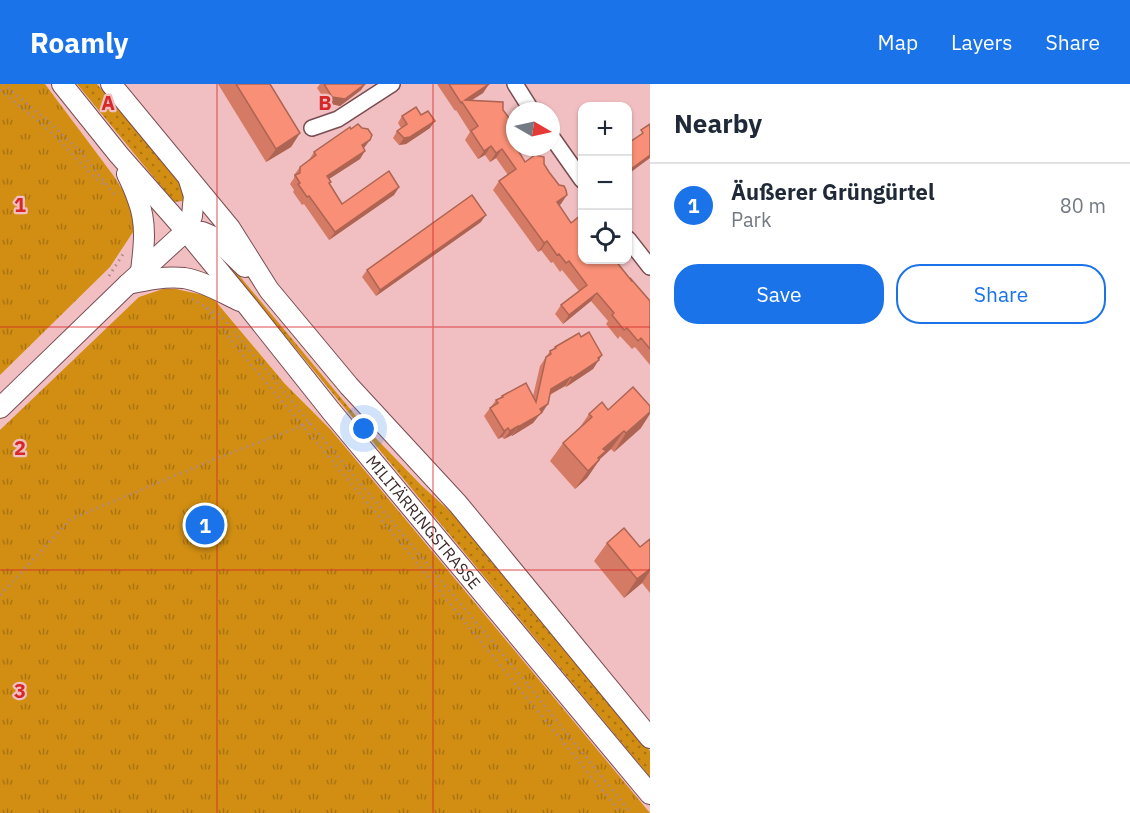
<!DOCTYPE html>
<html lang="en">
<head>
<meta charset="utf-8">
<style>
  body { margin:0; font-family:"IBM Plex Sans",sans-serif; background:#f6f6f7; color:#1f2937 }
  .controls { position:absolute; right:18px; top:18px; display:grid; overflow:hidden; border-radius:12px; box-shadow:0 2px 4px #0004 }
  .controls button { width:54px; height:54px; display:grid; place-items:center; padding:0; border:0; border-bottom:2px solid #e0e1e3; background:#fff; color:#1f2937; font:30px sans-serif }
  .compass { position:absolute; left:506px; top:18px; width:54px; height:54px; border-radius:50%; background:#fff; box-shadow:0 2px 4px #0004; rotate:99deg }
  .you { position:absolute; left:364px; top:345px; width:21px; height:21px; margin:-15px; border:4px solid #fff; border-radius:50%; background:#1a73e8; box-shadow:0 0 0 9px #1a73e833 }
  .badge { display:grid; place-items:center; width:39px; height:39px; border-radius:50%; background:#1a73e8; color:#fff; font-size:20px; font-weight:700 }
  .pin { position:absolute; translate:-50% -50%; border:3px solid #fff; box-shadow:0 2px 6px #0006 }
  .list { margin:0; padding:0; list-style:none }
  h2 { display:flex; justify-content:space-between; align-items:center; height:78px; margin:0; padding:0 24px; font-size:26px }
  h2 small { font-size:20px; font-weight:400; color:#747a83 }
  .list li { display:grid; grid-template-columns:39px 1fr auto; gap:18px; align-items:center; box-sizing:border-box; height:84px; padding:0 24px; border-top:2px solid #e0e1e3 }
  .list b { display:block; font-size:22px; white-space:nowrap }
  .list p { margin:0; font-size:20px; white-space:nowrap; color:#747a83 }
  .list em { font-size:20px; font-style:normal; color:#747a83 }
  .actions { display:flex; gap:12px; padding:18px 24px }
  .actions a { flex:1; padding:14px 0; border:2px solid #1a73e8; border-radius:24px; text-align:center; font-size:21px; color:#1a73e8 }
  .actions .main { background:#1a73e8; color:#fff }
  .icon { flex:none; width:33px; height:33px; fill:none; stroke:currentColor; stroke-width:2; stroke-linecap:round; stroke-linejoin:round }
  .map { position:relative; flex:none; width:650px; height:729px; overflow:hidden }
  header { display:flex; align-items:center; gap:36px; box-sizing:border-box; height:84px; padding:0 30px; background:#1a73e8; color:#fff }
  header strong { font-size:28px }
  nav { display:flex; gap:33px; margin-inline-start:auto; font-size:21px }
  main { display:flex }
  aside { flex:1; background:#fff }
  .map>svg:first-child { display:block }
</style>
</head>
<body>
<header>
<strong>Roamly</strong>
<nav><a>Map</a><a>Layers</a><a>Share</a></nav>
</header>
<main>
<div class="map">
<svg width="650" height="729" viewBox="0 0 650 729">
  <defs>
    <pattern id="grass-dots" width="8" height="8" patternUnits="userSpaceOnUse" patternTransform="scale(1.5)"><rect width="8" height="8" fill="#d18e12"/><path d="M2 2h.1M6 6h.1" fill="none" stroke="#ab7411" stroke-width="1.8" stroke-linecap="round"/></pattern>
    <pattern id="park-tufts" width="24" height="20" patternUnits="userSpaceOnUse" patternTransform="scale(1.5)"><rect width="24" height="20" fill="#d18e12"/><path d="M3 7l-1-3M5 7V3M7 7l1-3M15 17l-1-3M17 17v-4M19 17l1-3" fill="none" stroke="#ab7411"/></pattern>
  </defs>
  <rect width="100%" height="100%" fill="#f1bfc2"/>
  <g fill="url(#grass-dots)">
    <polygon points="77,0 97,0 181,100 185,114 183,117 174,118"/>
    <polygon points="213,160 366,344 421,401 456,433 650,667 650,693 258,219 211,161"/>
  </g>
  <g fill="url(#park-tufts)">
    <polygon points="0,0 45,0 113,91 129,116 135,145 110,183 0,291"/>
    <polygon points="163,205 176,205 212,213 285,300 331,346 650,729 0,729 0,346 139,213"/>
  </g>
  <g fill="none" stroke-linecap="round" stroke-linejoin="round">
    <g stroke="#784d51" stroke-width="18">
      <g id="minor">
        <polyline points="515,0 532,27"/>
        <polyline points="312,44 338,35 392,0"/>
        <polyline points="551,52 582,96"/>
        <polyline points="628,155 650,183"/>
      </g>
    </g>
    <g stroke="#784d51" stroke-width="22">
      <g id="major">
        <path id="s1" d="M62,0l57,71 67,76 60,73 85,107 319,383"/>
        <polyline points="111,0 230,144 269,206 349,302 458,420 650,654"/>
        <path d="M127,90c4,8 8,17 11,26 9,23 6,47 3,71"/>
        <polyline points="186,147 202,148 214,153 245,183"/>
        <path d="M128,200c18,-4 37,-8 56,-6 19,3 39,15 56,23"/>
        <polyline points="0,324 128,200 186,147 192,132 193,121 194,112 189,96"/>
      </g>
    </g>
    <g stroke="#af898b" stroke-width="3" stroke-dasharray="1.5 4.5" stroke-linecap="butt">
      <polyline points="3,0 47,36 81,68 116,112"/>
      <polyline points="0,6 50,47 94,93 105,101"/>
      <polyline points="109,192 125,167"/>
      <polyline points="192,215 220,231 520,591 631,729"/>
      <polyline points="206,224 248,277 376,429 621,729"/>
      <polyline points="0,511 71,435 220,373 310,339"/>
    </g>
    <use href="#minor" stroke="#fff" stroke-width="15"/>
    <use href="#major" stroke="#fff" stroke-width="20"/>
  </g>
  <g fill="#d57b65">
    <polygon points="218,0 270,0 300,49 291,63 266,78"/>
    <polygon points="320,0 365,0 361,6 340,22 327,19 317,4"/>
    <polygon points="437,0 489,0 483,9 472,16 503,26 514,61 525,78 544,80 561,120 559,121 571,139 631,196 650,217 650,281 635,263 632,265 620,252 618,255 606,240 608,237 591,217 563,240 555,230 561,221 579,207 562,186 560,188 553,178 551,179 541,166 538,168 493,106 499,97 508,91 496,74 490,78 485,71 478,75 465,56 470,48 456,26 455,27"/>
    <polygon points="402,32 430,44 406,60 399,61 393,54 397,47 401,44 398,39"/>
    <polygon points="351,45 364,64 360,75 329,95 329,100 342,120 399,103 394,111 329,156 304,120 302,121 293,108 294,106 290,100 294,94 294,91 300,83 309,76 314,68"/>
    <polygon points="481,138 376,212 362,193 367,186"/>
    <polygon points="581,253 602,271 593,285 566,303 565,302 550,311 542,329 540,330 533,339 512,352 512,351 504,355 502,353 498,355 484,332 496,316 500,314 502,312 533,312 540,282 550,267 554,265 555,263"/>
    <polygon points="608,326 641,344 614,368 611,365 600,375 587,394 575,405 550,377 563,359 578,346 589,330"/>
    <polygon points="650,455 650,509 642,499 624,514 594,477 607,459 640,463"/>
  </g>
  <g fill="#ae6453">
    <polygon points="365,0 361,6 340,22 327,19 332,13"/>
    <polygon points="489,0 483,9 464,21 465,16"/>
    <polygon points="435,37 430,44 406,60 399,61 404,54"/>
    <polygon points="300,49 291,63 266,78 276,65"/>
    <polygon points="370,56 364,64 362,61"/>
    <polygon points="491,62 485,71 478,75 484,67"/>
    <polygon points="502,65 496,74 490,78 496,69"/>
    <polygon points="365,67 360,75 321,100 327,92"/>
    <polygon points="650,71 650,74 627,91 627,88"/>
    <polygon points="399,103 394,111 329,156 335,148"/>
    <polygon points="567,111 561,120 551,127 557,118"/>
    <polygon points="486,131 481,138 376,212 380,206"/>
    <polygon points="547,157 541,166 538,168 544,159"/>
    <polygon points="597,209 591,217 563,240 569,231"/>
    <polygon points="602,271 593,285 566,303 572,294"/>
    <polygon points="571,293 565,302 545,313 551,305"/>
    <polygon points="548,320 542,329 540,330 533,339 512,352 518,343 540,325"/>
    <polygon points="650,328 650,330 641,344 614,368 626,349"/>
    <polygon points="518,342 512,351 504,355 510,347"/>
    <polygon points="508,344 502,353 498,355 504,347"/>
    <polygon points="624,347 611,365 600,375 587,394 575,405 603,365"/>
    <polygon points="650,485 650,487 642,499 624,514 637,495"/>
  </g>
  <g fill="#f88f76" stroke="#ae6453" stroke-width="1.5">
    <polygon points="236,0 270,0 300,49 276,65"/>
    <polygon points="324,0 365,0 345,15 332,13"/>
    <polygon points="449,0 489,0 465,16 503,18 503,26 515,42 515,56 513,58 515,63 516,63 525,78 535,71 544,73 544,80 549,88 559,101 564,102 566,106 567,111 557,118 571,139 581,131 582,133 582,176 615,176 631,196 631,195 650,217 650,265 641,254 638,257 627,244 624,246 612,231 614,229 597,209 569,231 561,221 587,201 569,177 566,179 559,170 557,171 547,157 544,159 499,97 516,85 502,65 496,69 491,62 484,67 471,47 478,42 462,18 461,19"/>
    <polygon points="416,23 421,31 428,27 435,37 410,53 404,54 397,47 407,40 402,32"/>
    <polygon points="358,40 362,44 368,45 372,51 370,56 362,61 365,67 327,92 331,98 329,99 342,120 389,87 399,103 335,148 309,112 307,113 298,100 300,99 295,91 300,89 300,83 316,71 314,68 350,43 351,45"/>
    <polygon points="650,40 650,71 627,88 627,60 643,49 641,46"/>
    <polygon points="472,111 486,131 380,206 367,186"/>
    <polygon points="589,248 602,271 598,274 599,276 572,294 571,293 551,305 548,320 540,325 542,328 539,331 518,343 518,342 510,347 508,344 504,347 490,324 498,319 496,316 503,313 502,312 526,299 536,318 546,273 551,270 550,267 556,264 555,263 579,249 581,253"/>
    <polygon points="633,303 650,322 650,328 626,349 624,347 603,365 606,367 598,374 599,376 588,387 563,359 592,333 589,330 602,318 608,326"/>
    <polygon points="624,444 640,463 650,455 650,485 637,495 607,459"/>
  </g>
  <path fill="none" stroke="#d62828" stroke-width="1.5" stroke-opacity="0.55" d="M217,0v729M433,0v729M0,243h650M0,486h650"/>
  <g text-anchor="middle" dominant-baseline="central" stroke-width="4.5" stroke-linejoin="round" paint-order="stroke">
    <g font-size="16" fill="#3d2a2b" stroke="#f1bfc2">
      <text stroke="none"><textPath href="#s1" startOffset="568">MILITÄRRINGSTRASSE</textPath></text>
    </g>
  </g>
  <g font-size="20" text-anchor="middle" font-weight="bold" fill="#d62828" stroke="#f1bfc2" stroke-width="4.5" stroke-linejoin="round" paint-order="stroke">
    <text x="108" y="26">A</text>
    <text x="325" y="26">B</text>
    <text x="20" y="128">1</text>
    <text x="20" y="371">2</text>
    <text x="20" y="614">3</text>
  </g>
</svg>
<div class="controls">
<button>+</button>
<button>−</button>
<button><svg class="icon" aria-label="locate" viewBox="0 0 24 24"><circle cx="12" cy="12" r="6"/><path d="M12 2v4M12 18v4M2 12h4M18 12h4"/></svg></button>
</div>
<svg class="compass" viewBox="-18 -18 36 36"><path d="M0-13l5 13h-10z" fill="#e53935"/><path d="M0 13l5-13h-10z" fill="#747a83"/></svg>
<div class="you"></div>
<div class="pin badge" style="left:205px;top:441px">1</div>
</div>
<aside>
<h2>Nearby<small></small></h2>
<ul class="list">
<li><span class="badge">1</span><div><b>Äußerer Grüngürtel</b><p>Park</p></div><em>80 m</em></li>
</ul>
<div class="actions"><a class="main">Save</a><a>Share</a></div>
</aside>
</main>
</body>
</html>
